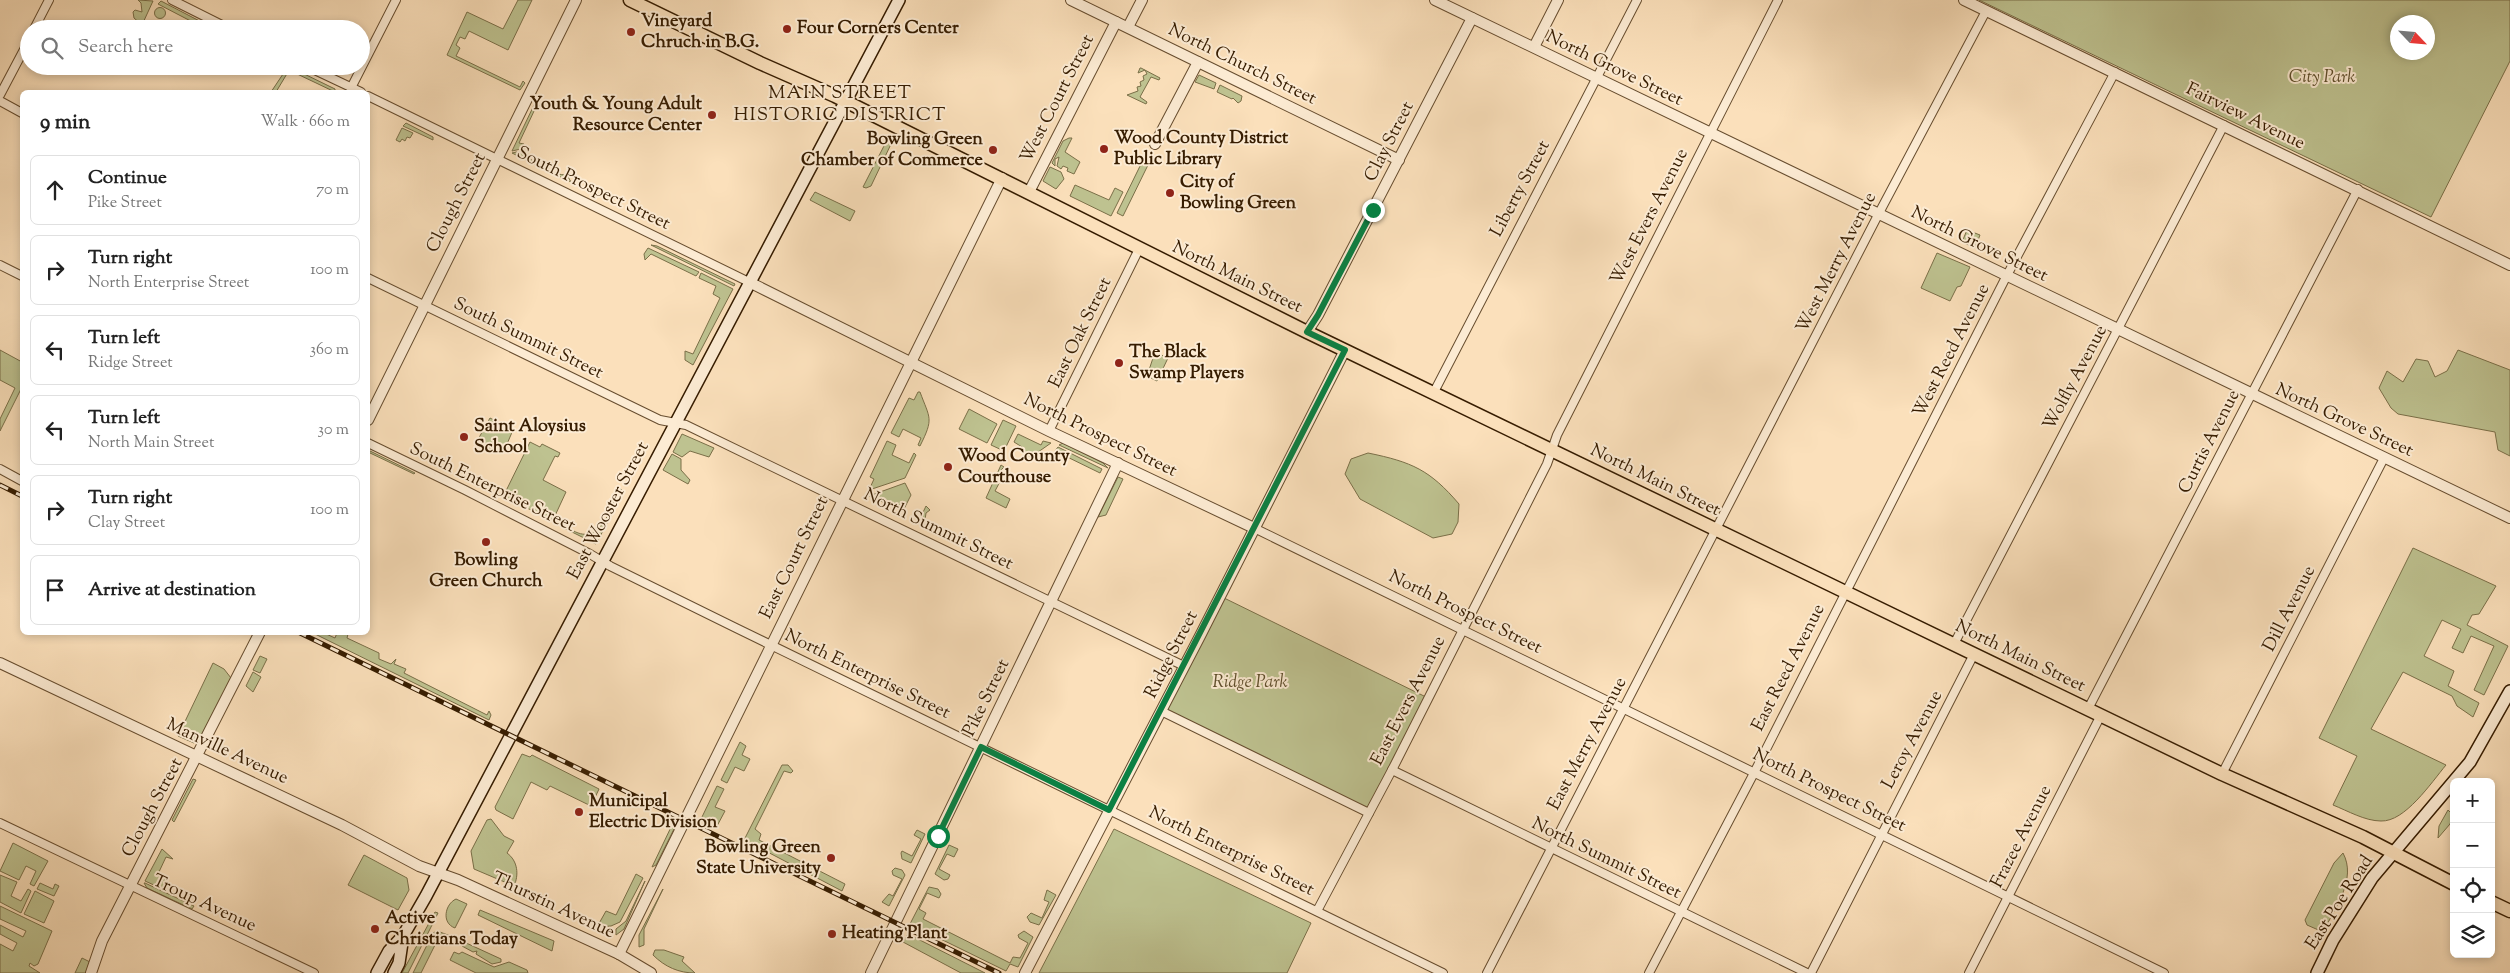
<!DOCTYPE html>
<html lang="en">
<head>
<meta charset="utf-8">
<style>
  body { margin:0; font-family:"Sorts Mill Goudy",serif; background:#f2f2f2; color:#222 }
  .controls { position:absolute; right:15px; bottom:15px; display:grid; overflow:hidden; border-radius:8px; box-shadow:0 2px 8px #0003 }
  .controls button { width:45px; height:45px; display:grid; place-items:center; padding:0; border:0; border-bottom:1px solid #e0e0e0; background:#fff; color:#222; font:25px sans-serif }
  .compass { position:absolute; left:2390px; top:15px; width:45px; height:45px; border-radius:50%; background:#fff; box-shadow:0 2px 8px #0003; rotate:116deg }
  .stop { position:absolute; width:15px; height:15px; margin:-11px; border:4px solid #0b8043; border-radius:50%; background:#fff }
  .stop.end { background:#0b8043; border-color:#fff; box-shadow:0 1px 5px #0008 }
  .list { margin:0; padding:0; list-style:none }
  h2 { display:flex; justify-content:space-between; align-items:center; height:65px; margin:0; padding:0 20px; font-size:21px }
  h2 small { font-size:16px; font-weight:400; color:#767676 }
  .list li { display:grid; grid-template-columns:32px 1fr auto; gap:15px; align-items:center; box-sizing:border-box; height:70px; margin:0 10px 10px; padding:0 10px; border:1px solid #e0e0e0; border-radius:8px }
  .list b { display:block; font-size:19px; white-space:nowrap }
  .list p { margin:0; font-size:16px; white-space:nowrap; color:#767676 }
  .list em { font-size:16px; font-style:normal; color:#767676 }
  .icon { flex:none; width:28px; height:28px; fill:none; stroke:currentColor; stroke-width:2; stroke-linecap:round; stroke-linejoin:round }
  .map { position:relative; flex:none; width:2510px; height:973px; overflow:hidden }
  .search { position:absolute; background:#fff; box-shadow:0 2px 8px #0003; left:20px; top:20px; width:350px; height:55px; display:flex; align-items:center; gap:12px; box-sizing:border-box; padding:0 18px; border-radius:28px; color:#767676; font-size:19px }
  .panel { position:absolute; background:#fff; box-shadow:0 2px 8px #0003; left:20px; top:90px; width:350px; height:545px; border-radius:8px }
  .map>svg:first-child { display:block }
</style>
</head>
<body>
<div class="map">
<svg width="2510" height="973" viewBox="0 0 2510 973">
  <rect width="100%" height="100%" fill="#fbe0bb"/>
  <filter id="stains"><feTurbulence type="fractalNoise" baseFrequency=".004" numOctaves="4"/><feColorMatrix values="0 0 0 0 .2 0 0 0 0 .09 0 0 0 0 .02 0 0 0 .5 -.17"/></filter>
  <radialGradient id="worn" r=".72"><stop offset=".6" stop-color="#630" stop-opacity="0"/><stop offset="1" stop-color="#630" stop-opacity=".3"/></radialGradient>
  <g fill="#bec290" stroke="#7a6f48" fill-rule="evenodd">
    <polygon points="138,0 153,1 142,25 134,18 133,12 135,10 142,12 141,3"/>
    <polygon points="518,0 532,0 508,50 469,31 465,39 460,37 456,45 460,48 456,56 520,87 523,81 525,83 520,90 447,55 467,12 503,29"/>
    <path d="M1979,0h531v61l-79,156zM2398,22h30v30h-30z"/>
    <polygon points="161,1 215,29 206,29 158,4"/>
    <circle cx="160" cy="13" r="5.5"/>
    <polygon points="1140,68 1141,68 1160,78 1159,80 1151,77 1140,97 1147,102 1146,104 1127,95 1138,91 1137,87 1141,86 1140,82 1144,80 1143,76 1147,74 1145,70 1138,73"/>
    <polygon points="294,69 335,89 335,92 293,72"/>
    <polygon points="285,71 288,72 276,92 271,92"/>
    <polygon points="1199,75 1216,83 1214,89 1195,82"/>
    <polygon points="1220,85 1242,96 1241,101 1238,103 1233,98 1232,99 1217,92"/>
    <polygon points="535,103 542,107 535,109 519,143 524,144 525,148 512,151"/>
    <polygon points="406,123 433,137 433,140 403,126"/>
    <polygon points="402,128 413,133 410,138 407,137 405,141 402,139 400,142 396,140"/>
    <polygon points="1069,138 1072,138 1065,152 1080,162 1074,174 1067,171 1068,168 1063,166 1061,169 1057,166 1059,157 1055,159 1055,166 1052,163 1063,141"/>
    <polygon points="886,142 892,142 871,186 866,188 863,187"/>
    <path d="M525,150c5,15 28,25 42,25l4,7 -59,-29z"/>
    <polygon points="1142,162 1148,165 1123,216 1117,213"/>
    <polygon points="1050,167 1061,172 1064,179 1056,189 1043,181"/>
    <polygon points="1075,185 1109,200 1115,188 1123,192 1111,216 1070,196"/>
    <polygon points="815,192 855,211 850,221 810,200"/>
    <polygon points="1967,230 1980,235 1975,248 1962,242"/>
    <polygon points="651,245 657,246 735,284 734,286"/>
    <polygon points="648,248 699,272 696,276 651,254 645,260 644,254"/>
    <polygon points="1937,253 1970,267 1961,286 1957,287 1950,301 1921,288"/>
    <polygon points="701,273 733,289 693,365 685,360 685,351 693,354 720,298 713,294 716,286 699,278"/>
    <polygon points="0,350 22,362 22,387 0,431 0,419 15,388 0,380"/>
    <polygon points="2458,350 2510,370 2510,456 2498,450 2495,432 2398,414 2391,408 2379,388 2387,371 2403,382 2416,359 2428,361 2435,377 2447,371"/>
    <polygon points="1155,352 1168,358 1157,381 1147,376"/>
    <path d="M918,392h2c10,27 14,26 0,54l-2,-1 3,-7 -18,-9 -4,8 -8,-4 18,-35 5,2z"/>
    <polygon points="969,409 997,424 987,443 959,429"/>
    <polygon points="490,418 513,430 504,451 496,453 476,443"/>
    <polygon points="1003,420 1016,426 1004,451 991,445"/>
    <polygon points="682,434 714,448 709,457 690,451 682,457 673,452"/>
    <polygon points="1018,434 1041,445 1043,441 1051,443 1031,457 1020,451 1022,447 1014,442"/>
    <polygon points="887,441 896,445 892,455 909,463 914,453 916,455 905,478 869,490 874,479 870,477"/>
    <polygon points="530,442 540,447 542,444 560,453 558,457 555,456 543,480 566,492 553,520 503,497"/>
    <polygon points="1063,443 1103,463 1108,468 1059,445"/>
    <polygon points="1058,447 1102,469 1100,473 1055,451"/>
    <polygon points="368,450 415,473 414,474 368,452"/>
    <path d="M1368,453c44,9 62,17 91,51l-1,18 -6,12 -19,4 -73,-39 -15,-25 6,-15z"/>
    <polygon points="672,454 681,459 681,470 690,480 688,484 663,470"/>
    <polygon points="1001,465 1004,467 1001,470 1004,474 995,491 1010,499 1006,508 986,498"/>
    <polygon points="1118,477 1123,479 1106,515 1098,517"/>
    <polygon points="905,483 911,495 903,511 869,496"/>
    <path d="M619,489h2l2,4 -27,51 -34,-17 2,-3c33,29 45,-10 55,-35z"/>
    <polygon points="926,506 930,510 926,513 925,520 934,524 934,531 918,523"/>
    <path d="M2413,548l83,38 -17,28 -7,1 -5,10 41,21 -24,49 -10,-5 20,-44 -23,-10 -8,17 -11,-5 9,-19 -19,-9 -18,36 30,15 -6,15 31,17 -6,14 -16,-11 -5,-10 -49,-24 -32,57 75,36c-15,18 -41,57 -65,56 -16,0 -33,-10 -48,-16l24,-49 -38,-18z"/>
    <polygon points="1220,596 1428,698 1369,813 1161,711"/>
    <polygon points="313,633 324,633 335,638 337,633 348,634 347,638 379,653 379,659 391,664 396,659 394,664 406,669 404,673 487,715 489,711 491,715 489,720"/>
    <polygon points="260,656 267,659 260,673 253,670"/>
    <polygon points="213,663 224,669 231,678 200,738 194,743 178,736"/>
    <polygon points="253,672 261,677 253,692 246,686"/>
    <polygon points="740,742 746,746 742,755 750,759 744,771 735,767 727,783 721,780"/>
    <polygon points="522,754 530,757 532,755 599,789 591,806 550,786 547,790 531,782 513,819 496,810 495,807"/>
    <polygon points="782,765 788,765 793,771 791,773 784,771 755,829 761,834 759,840 845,884 842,891 758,847 742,844"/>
    <polygon points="193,779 196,780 174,822 172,820"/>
    <polygon points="717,786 724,789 715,807 725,811 717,826 701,819"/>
    <polygon points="2448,810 2453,815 2450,824 2438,838 2439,826"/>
    <path d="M491,819l13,17 10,5 -7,12c11,8 12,22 7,33l-40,-17 -3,-18 16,-31z"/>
    <polygon points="673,823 676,825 656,865 652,867"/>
    <polygon points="1114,829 1311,923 1287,973 1039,973"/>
    <polygon points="917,830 925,834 911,863 902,859 901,853 902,851 912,856 921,839 914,835"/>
    <polygon points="13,843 48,861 34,886 30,884 36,871 26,866 19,880 0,871"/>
    <polygon points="949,845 958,849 954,857 947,854 939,869 950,875 948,879 944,880 935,874"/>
    <polygon points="162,849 173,859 166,857 158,874 167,879 165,890 145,881"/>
    <path d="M2343,853c14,26 -8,55 -20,79l-16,-7 -2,-5 29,-57z"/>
    <polygon points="364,855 407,878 409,890 398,910 348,885"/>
    <polygon points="895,868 902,870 905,875 889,906 882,902 889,894 893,896 902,879 893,875 892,871"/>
    <polygon points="636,874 643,878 620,922 611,926 597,927 606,911 616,915"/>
    <polygon points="0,875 17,882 11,896 21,901 28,889 31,891 21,913 0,902"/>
    <polygon points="645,881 624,929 616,935 616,929 626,921"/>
    <polygon points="40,883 53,889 55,884 59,886 54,896 37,889"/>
    <polygon points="144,883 145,883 194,906 192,909 147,888"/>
    <polygon points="929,887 938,889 941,894 939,898 927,893 919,909 926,913 923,919 1010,963 1013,957 1020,958 1028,943 1019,938 1018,935 1024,931 1033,937 1018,967 1010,964 1006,971 910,924"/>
    <polygon points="663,889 644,929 644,945 639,947 639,935"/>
    <polygon points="1047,890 1056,895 1039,925 1030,922 1027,917 1031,913 1042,918 1049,902 1044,900"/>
    <polygon points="35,891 54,901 44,923 24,914"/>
    <path d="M456,899l11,5 -12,24c-14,-5 -10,-24 1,-29z"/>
    <polygon points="0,906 52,931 38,964 34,966 30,963 29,966 40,973 0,973 0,944 13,951 17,943 0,934 0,925 23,937 26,931 0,919"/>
    <polygon points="480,910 554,941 552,951 478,915"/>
    <polygon points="435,912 438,913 408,973 402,973"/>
    <polygon points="437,931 459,939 458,943 452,939 445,943 438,939 421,973 413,973 433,933"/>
    <polygon points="908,934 985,973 961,973 903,942"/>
    <polygon points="464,942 501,959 501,962 492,964 476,954 477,951 473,952 462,946"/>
    <path d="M655,950h9l20,7 -2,4 13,12c-16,0 -30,-6 -42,-18z"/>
    <polygon points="454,952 459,954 462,952 494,967 509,962 527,970 528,973 476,973 450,960"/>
    <polygon points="82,958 90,962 88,973 75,973"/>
  </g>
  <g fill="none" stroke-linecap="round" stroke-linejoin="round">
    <g stroke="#674d2f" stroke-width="10">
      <g id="minor">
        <polyline points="172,0 230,29"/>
        <polyline points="34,29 49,0"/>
        <polyline points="306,66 361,92"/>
        <polyline points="351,88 396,0"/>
        <polyline points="0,95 29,40"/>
        <polyline points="368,96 751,283"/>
        <polyline points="0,101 22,113"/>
        <polyline points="0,265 22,276"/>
        <polyline points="368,278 660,420 686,425 1184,666"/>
        <polyline points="1434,392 1637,0"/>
        <polyline points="1049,431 1139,249"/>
        <polyline points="368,443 465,490 590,554 610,566 736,628 1443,973"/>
        <polyline points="0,469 22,481"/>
        <polyline points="1254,528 2164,973"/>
        <polyline points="1954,644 2224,125"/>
        <polyline points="2088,709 2358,189"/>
        <polyline points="1161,711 1369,813"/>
        <polyline points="1392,770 1807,973"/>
        <polyline points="2222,774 2384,458"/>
        <polyline points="0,823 314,973"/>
        <polyline points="1317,911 1392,770 1547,464 1557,435 1778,0"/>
        <polyline points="1487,973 1878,215 1986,11"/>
        <polyline points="1649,973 1754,773 2004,281 2115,72"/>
        <polyline points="1811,973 1974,654"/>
        <polyline points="1969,973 2101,715"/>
      </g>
    </g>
    <g stroke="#674d2f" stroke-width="12">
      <g id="tertiary">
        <polyline points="1071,0 1399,160"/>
        <polyline points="1435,0 2510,518"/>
        <polyline points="1964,0 2510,265"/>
        <polyline points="1128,27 1142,0"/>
        <polyline points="1534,47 1558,0"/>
        <polyline points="1155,144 1198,62"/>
        <polyline points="1029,192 1116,22"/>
        <polyline points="751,283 1049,431 1254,528"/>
        <polyline points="1307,332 1318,315 1472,18"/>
        <polyline points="368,420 576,0"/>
        <polyline points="0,663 342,825 419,866 458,880 619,954 651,973"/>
        <polyline points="619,954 1002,178"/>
        <polyline points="91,973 102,941 260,632"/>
        <polyline points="871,973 1118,463"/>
        <polyline points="1025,973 1200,636 1345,350"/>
      </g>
    </g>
    <g stroke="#361c00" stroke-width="14">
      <g id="secondary">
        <polyline points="377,973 389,951 403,936 426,896 899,0"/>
        <polyline points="394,973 399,963 403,936"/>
        <polyline points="2317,973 2333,940 2372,878 2470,762 2510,691"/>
      </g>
    </g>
    <g stroke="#361c00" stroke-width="15">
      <g id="primary">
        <polyline points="630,0 760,63 835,96 1307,332 2222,774 2363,837 2454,884"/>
        <polyline points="2491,902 2510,911"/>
      </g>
    </g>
    <use href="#minor" stroke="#fcebd3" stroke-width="8"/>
    <use href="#tertiary" stroke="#fcebd3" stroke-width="10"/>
    <use href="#secondary" stroke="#fcebd3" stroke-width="11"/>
    <use href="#primary" stroke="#fbe0bb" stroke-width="12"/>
    <g stroke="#361c00" stroke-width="5">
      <g id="rail">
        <polyline points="0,485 22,496"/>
        <polyline points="298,632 999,973"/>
      </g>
    </g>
    <use href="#rail" stroke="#fcebd3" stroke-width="3" stroke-dasharray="9" stroke-linecap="butt"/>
  </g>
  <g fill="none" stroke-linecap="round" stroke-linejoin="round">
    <polyline stroke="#0b8043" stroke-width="6" points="938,836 981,747 1109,810 1345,350 1307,332 1318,315 1373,210"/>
  </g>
  <g fill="#8f2418" stroke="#fcebd3" stroke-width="2">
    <circle cx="787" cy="29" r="5"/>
    <circle cx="631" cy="32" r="5"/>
    <circle cx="712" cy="115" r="5"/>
    <circle cx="1104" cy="149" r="5"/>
    <circle cx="993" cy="150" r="5"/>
    <circle cx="1170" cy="193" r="5"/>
    <circle cx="1119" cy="363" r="5"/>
    <circle cx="464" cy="437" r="5"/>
    <circle cx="948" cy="467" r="5"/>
    <circle cx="486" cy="542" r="5"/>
    <circle cx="579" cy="812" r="5"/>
    <circle cx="831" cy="858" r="5"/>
    <circle cx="375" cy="929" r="5"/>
    <circle cx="832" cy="934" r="5"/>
  </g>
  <g text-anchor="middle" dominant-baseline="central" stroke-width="4" stroke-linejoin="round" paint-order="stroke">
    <g font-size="18" font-weight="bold" fill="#361c00" stroke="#fcebd3" text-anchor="start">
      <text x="641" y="22">Vineyard<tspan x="641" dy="21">Chruch in B.G.</tspan></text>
      <text x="797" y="29">Four Corners Center</text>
      <text x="702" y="105" text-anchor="end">Youth &amp; Young Adult<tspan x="702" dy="21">Resource Center</tspan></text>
      <text x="1114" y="139">Wood County District<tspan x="1114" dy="21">Public Library</tspan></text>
      <text x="983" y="140" text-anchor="end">Bowling Green<tspan x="983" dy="21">Chamber of Commerce</tspan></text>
      <text x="1180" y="183">City of<tspan x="1180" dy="21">Bowling Green</tspan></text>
      <text x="1129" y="353">The Black<tspan x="1129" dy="21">Swamp Players</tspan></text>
      <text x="474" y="427">Saint Aloysius<tspan x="474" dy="21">School</tspan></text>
      <text x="958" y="457">Wood County<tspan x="958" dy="21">Courthouse</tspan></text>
      <text x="486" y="561" text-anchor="middle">Bowling<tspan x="486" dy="21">Green Church</tspan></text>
      <text x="589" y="802">Municipal<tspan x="589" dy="21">Electric Division</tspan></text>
      <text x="821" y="848" text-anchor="end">Bowling Green<tspan x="821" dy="21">State University</tspan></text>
      <text x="385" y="919">Active<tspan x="385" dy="21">Christians Today</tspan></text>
      <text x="842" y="934">Heating Plant</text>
    </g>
    <g font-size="18" fill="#361c00" stroke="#fcebd3">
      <text transform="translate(1242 65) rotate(26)">North Church Street</text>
      <text transform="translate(1614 69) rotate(26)">North Grove Street</text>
      <text transform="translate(1058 99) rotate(-63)">West Court Street</text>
      <text transform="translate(2245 117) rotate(26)">Fairview Avenue</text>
      <text transform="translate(1390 142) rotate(-63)">Clay Street</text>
      <text transform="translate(593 189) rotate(26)">South Prospect Street</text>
      <text transform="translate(1521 189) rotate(-62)">Liberty Street</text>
      <text transform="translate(457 203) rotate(-63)">Clough Street</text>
      <text transform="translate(1650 217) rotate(-63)">West Evers Avenue</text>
      <text transform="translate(1979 245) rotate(26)">North Grove Street</text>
      <text transform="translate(1837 263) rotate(-63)">West Merry Avenue</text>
      <text transform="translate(1237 278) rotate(26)">North Main Street</text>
      <text transform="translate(1081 333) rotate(-64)">East Oak Street</text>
      <text transform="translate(528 339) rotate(26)">South Summit Street</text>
      <text transform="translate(1952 351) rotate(-63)">West Reed Avenue</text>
      <text transform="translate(2076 378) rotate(-62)">Wolfly Avenue</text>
      <text transform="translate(2344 421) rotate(25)">North Grove Street</text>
      <text transform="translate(1100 436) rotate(26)">North Prospect Street</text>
      <text transform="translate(2210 442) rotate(-63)">Curtis Avenue</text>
      <text transform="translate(1655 481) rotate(26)">North Main Street</text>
      <text transform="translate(492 488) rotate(26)">South Enterprise Street</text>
      <text transform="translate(609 511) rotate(-62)">East Wooster Street</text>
      <text transform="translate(938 530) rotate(26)">North Summit Street</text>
      <text transform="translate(795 558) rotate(-64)">East Court Street</text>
      <text transform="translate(2290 609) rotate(-63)">Dill Avenue</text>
      <text transform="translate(1465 613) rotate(26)">North Prospect Street</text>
      <text transform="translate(1172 655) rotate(-63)">Ridge Street</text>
      <text transform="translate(2020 657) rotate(26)">North Main Street</text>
      <text transform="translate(1789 668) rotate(-63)">East Reed Avenue</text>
      <text transform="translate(867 675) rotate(26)">North Enterprise Street</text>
      <text transform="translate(987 698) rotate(-64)">Pike Street</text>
      <text transform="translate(1409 701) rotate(-63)">East Evers Avenue</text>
      <text transform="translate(1913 740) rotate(-62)">Leroy Avenue</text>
      <text transform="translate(1588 744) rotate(-62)">East Merry Avenue</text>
      <text transform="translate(227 752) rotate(25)">Manville Avenue</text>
      <text transform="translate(1829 791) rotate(26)">North Prospect Street</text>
      <text transform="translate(153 808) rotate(-62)">Clough Street</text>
      <text transform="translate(2022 837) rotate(-63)">Frazee Avenue</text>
      <text transform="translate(1231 852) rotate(26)">North Enterprise Street</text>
      <text transform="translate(1606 859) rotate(26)">North Summit Street</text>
      <text transform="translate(2340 903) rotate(-57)">East Poe Road</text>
      <text transform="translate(204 904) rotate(25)">Troup Avenue</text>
      <text transform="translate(553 906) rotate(25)">Thurstin Avenue</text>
    </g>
    <g font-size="18" font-style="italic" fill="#5f4e2b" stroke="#fcebd3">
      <text x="2322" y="78">City Park</text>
      <text x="1250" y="683">Ridge Park</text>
    </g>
    <g font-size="19" letter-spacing="1" fill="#361c00" stroke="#fcebd3">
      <text x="840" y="93">MAIN STREET<tspan x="840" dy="22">HISTORIC DISTRICT</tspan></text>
    </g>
  </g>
  <rect width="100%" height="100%" filter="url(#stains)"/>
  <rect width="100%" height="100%" fill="url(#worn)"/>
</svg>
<div class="controls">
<button>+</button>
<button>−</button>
<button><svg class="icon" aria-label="locate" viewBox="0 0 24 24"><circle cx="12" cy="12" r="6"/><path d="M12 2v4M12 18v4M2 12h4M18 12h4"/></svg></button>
<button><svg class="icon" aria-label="layers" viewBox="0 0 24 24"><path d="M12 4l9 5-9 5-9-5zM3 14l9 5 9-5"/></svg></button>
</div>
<svg class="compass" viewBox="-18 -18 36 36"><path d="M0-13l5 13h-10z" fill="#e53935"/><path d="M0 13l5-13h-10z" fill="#767676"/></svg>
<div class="stop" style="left:938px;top:836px"></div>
<div class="stop end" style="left:1373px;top:210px"></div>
<div class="search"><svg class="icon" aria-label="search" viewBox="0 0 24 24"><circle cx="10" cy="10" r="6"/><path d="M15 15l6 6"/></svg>Search here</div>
<section class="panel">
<h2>9 min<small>Walk · 660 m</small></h2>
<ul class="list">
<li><svg class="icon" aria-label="ahead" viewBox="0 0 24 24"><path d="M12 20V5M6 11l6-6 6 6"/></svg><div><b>Continue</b><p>Pike Street</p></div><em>70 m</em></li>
<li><svg class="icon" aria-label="right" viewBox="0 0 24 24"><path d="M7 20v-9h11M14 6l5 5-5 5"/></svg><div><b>Turn right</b><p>North Enterprise Street</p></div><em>100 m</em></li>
<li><svg class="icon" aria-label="left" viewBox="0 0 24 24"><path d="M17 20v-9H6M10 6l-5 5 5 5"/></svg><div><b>Turn left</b><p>Ridge Street</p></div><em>360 m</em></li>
<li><svg class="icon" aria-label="left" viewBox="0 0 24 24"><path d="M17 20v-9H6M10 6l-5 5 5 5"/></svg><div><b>Turn left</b><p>North Main Street</p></div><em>30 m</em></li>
<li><svg class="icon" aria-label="right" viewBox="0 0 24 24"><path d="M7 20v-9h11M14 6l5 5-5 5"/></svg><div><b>Turn right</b><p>Clay Street</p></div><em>100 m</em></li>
<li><svg class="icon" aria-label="arrive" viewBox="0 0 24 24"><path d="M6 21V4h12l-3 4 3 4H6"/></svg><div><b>Arrive at destination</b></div></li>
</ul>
</section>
</div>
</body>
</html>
